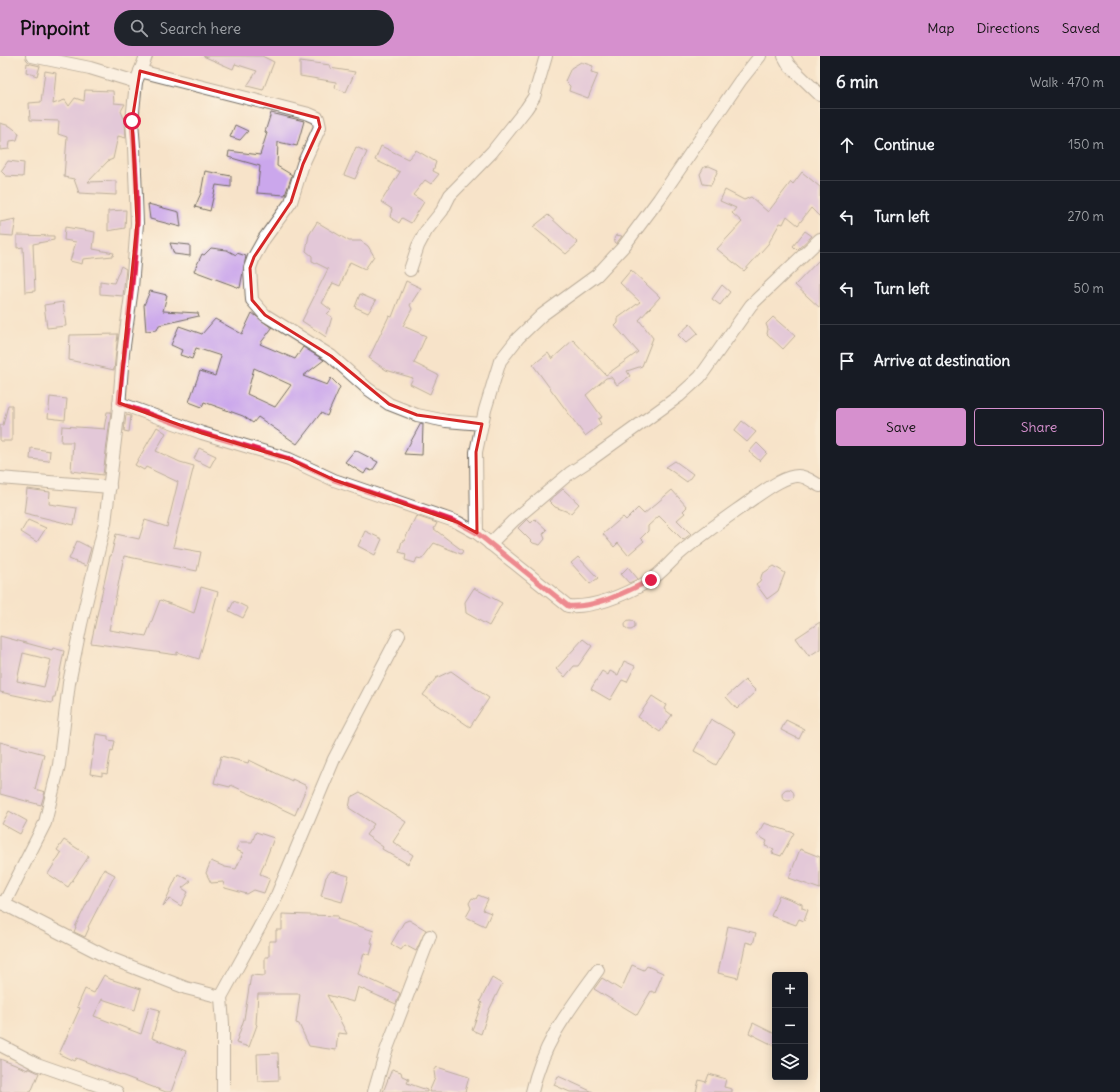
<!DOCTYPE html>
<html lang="en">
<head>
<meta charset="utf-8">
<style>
  body { margin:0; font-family:Delius,sans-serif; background:#20242c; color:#f1f3f6 }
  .controls { position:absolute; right:12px; bottom:12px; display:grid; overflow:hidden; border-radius:4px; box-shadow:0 2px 10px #0003 }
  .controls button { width:36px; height:36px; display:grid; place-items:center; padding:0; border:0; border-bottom:1px solid #363941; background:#171b24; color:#f1f3f6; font:20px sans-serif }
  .stop { position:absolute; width:12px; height:12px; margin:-9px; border:3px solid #e11d48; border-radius:50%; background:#fff }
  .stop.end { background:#e11d48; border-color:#fff; box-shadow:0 1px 4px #0008 }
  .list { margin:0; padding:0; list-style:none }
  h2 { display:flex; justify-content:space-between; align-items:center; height:52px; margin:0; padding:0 16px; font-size:17px }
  h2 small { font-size:13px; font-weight:400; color:#9ea1a6 }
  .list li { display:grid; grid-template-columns:26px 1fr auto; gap:12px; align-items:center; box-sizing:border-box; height:72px; padding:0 16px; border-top:1px solid #363941 }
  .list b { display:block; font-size:15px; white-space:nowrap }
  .list em { font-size:13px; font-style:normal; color:#9ea1a6 }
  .actions { display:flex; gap:8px; padding:12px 16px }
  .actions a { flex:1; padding:9px 0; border:1px solid #d690ce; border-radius:4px; text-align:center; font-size:14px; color:#d690ce }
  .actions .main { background:#d690ce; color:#111 }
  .icon { flex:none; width:22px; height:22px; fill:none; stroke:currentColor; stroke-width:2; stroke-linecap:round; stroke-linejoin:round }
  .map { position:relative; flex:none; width:820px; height:1036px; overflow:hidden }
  header { display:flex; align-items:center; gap:24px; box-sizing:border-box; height:56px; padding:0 20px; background:#d690ce; color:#111 }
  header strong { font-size:19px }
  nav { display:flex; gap:22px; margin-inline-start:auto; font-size:14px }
  .search { width:280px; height:36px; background:#20242c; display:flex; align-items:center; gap:10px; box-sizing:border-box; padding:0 14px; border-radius:22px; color:#9ea1a6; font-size:15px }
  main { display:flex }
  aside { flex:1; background:#171b24 }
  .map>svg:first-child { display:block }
</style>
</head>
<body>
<header>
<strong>Pinpoint</strong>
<div class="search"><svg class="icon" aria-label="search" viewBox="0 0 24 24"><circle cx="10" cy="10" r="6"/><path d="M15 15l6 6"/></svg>Search here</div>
<nav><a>Map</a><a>Directions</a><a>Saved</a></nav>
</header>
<main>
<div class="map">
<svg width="820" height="1036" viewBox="0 0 820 1036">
  <rect width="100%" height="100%" fill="#fcf5e5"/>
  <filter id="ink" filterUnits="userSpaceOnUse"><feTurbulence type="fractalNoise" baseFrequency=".025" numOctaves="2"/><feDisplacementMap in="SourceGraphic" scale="8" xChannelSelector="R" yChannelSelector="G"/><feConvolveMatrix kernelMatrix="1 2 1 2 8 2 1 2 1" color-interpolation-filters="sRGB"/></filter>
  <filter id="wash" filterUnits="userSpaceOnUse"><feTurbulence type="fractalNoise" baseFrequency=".012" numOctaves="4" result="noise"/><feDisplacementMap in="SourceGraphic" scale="16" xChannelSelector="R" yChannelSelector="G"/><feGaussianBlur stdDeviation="0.9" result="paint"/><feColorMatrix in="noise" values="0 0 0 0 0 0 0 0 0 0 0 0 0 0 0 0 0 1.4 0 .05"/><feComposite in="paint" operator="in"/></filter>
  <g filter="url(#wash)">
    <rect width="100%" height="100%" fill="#f7e3c9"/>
    <g id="blocks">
      <g fill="#cba7ec" fill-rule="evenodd">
        <polygon points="203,0 262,0 274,6 263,34 247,30 257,15 235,8 233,13"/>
        <polygon points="300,5 330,9 330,12 355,16 346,36 335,32 336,26 300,20"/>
        <polygon points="581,6 593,10 591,16 598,18 588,42 569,35 570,30 565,25 571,12"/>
        <polygon points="27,7 40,10 37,20 26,16"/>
        <polygon points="45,15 56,17 53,48 65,44 69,50 75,42 84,45 85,34 113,35 114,47 125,48 121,55 125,65 126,82 118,80 113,103 108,105 88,126 116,125 116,139 79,137 74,123 64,121 67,81 58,78 59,65 30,64 29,47 41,46"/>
        <polygon points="271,57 304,65 297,90 278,86 277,110 292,119 285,139 257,137 260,110 228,101 229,95 260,99 267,77 265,76"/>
        <polygon points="0,67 10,70 19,77 17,84 10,85 9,93 0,94"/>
        <polygon points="235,69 248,75 240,84 230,81"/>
        <polygon points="381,90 408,103 416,94 436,106 433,115 439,118 431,128 425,124 413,139 424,146 411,167 402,162 399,167 390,161 392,153 381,146 400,116 375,104"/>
        <polygon points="356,91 367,96 355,123 344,119"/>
        <polygon points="8,105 24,107 23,121 6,120 1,115"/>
        <polygon points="709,110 718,114 711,129 703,128 700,118 704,111"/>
        <polygon points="205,115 231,120 231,131 216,129 210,155 195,151 201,137"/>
        <polygon points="802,116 820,131 820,161 811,152 798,169 787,160 783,168 780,167 768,188 744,215 717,193 742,166 732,157 736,152 720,145 725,134 744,144 751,141 768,156 791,126 793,128"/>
        <polygon points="148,148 179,156 181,171 150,163"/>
        <polygon points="126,154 125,172 108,175 108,155"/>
        <polygon points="548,159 578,187 566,198 533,171"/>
        <polygon points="16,163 13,180 0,179 0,166"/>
        <polygon points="317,166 349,185 361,185 368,190 374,200 365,213 350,206 340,230 333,227 322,247 331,254 327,258 332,261 326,281 302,265 328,213 312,205 312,200 306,195 309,179"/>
        <polygon points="65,171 95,176 93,193 114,197 113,200 83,203 82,208 70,205 76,186 64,184"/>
        <polygon points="805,175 812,180 797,194 793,190"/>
        <polygon points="17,179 54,180 54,184 33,188 35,235 25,236 23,191 17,192"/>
        <polygon points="616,179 622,180 616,188 614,183"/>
        <polygon points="170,187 190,189 190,200 174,198"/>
        <polygon points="211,192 227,194 236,199 237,197 246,200 240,232 194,215 202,198 204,199"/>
        <polygon points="820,203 820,252 795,229"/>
        <polygon points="121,210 126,213 123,240 100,238 100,225 114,227"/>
        <polygon points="631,214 660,241 639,264 653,282 642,310 627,315 630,320 617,329 611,321 606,322 586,339 602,361 598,363 601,368 585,380 533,309 548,297 552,303 573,284 606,319 638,296 615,270 618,267 618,262 640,246 620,227"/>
        <polygon points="406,225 421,232 410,249 412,253 403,270 426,280 414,307 438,319 430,338 410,328 413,322 386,314 369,302 389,260 392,261"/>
        <polygon points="722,229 730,236 720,249 712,243"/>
        <polygon points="150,235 167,239 163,255 198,257 199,260 159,269 157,274 146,275 144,249"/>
        <polygon points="360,238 376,245 368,257 355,251"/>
        <polygon points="63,246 66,270 47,272 44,249"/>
        <path d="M252,257l20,15 -12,16 35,15 8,-12 21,13 -21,16 24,9 4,-7 9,9 -13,29 -6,-3 -24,31 -39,-27 -5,6 -10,-7 -39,-14 -2,5 -13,-5 11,-31 15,5 6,-20 -25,-8 -4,11 -12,-4 2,-5 -11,-5 8,-19 23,8 13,-15 27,15zM254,312l37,17 -16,22 -28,-13z"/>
        <polygon points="773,261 795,280 783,293 767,278 768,273 766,268"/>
        <polygon points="690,268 698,277 686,287 678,279"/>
        <polygon points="118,278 114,314 69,304 70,279"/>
        <polygon points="50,341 67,343 65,364 48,362"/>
        <polygon points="8,349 12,349 12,385 0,385 0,369 3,369"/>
        <polygon points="107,356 111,356 103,419 71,415 73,386 61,386 62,370 106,373 104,373"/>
        <polygon points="126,359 131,360 129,376 124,375"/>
        <polygon points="742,365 756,376 747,386 734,375"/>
        <polygon points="421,367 423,368 422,399 404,398"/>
        <polygon points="157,371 166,377 156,395 180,406 194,410 173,491 201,496 197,515 124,500 109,574 146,580 160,544 194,557 201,531 218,536 199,603 177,596 177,599 91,587 110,500 111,500 116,478 139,483 145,464 167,471 178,426 146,411 144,414 135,409"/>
        <polygon points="757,387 767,397 760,405 749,396"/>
        <polygon points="31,392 50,395 49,405 30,403"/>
        <polygon points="199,392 216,400 210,411 194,403"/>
        <polygon points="355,394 378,406 372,415 367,413 364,418 345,406"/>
        <polygon points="675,405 693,418 687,426 666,411"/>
        <polygon points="27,433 50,436 49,448 77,452 74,469 24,457"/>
        <polygon points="563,433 579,448 571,457 555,451 549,445"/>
        <polygon points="672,434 687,451 683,455 685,457 677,464 691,478 683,484 659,460 648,470 648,475 641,482 644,485 628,499 618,487 614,491 603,478 623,461 626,464 638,452 644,458"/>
        <polygon points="416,460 437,467 434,473 463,495 461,498 434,487 422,503 417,502 415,507 405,504 406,498 399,496 402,485 404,485"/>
        <polygon points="527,463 531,467 535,463 547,474 543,478 545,483 540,489 533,487 518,472"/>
        <polygon points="28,464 46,472 37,486 21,476"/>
        <polygon points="365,475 382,483 375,499 358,490"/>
        <polygon points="77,485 91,492 86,510 69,503"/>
        <polygon points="578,501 598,522 590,528 571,507"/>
        <polygon points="774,510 785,517 778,535 767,543 756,528 760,525 762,518"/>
        <polygon points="628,511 638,523 629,527 621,518"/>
        <polygon points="474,532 502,547 489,570 466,557 465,546"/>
        <polygon points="234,545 248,552 243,562 229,555"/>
        <circle cx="630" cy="569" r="5"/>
        <polygon points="820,566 820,593 809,600 796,582"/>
        <path d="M0,580l52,14 1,-2 11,3 -9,46h-2l-1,6 -52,-11zM23,597l28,7 -7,27 -27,-6z"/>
        <polygon points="583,583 592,590 578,610 574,610 565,621 556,613"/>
        <polygon points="624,605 635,610 627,626 622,624 610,644 591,633 602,615 608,619 610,615 618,619"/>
        <polygon points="451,615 489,642 470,671 423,639 436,622"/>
        <polygon points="745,624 756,635 737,653 726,641"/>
        <polygon points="652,640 666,649 664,653 672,659 660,676 638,661"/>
        <polygon points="711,663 735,677 716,709 706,703 707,702 694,695"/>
        <polygon points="786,664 804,673 799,683 781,674"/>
        <polygon points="96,678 108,680 108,684 115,685 113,695 111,694 107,718 102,717 102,720 90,718"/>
        <polygon points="0,686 44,698 35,733 45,736 41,749 0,738"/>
        <polygon points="221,700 248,707 249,704 292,725 292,723 307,730 295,759 231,729 230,731 214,727"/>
        <circle cx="788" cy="739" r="6"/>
        <polygon points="360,736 406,766 393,786 413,799 408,808 382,793 383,791 366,779 374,768 349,752 351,741"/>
        <polygon points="9,755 27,765 20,778 2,768"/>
        <polygon points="764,767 794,777 781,800 772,797 774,793 765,790 767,785 757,779"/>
        <polygon points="256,776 274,782 260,818 270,822 264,837 254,834 247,838 225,832 223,826 211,827 206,817 211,805 225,811 236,813 243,797 236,794 240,786 252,786"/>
        <polygon points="64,784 89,800 68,831 48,818 61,797 57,794"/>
        <polygon points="800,793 820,801 820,833 789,822"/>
        <polygon points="104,813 115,819 88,871 89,872 85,881 74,876 76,871 75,871"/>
        <polygon points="331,815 349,820 342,846 321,840 326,821"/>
        <polygon points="178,818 191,825 182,832 188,836 181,850 170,843 163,850"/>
        <polygon points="478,839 488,843 483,854 491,857 485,870 466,861 471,852 469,847 472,842 476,843"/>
        <polygon points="779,839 802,848 802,852 808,854 804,865 799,863 796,869 771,860"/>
        <polygon points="282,858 338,860 337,863 374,875 371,887 373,888 370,899 364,897 358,918 400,937 396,948 358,931 354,946 327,939 347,978 338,977 336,994 309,990 299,968 296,967 300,938 258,938 256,968 257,969 249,991 236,987 244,963 251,919 265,920 265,901 269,901 269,885 276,885 276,874 282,874"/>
        <polygon points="409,864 426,874 416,895 405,889 401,894 391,888 404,866"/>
        <polygon points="728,870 756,877 753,888 746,886 738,922 718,917"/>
        <polygon points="632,909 644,914 647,910 663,917 655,937 651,935 637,959 594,933 602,922 621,934"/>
        <polygon points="104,919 110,923 141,933 135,954 102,943 94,960 141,978 149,951 160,954 152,982 186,995 171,1036 166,1036 76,1002 74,1005 59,998 80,952 77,951 85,933 94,937"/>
        <polygon points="492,922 502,928 489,954 481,978 472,974 482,947 480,945"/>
        <polygon points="753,967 775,978 775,990 749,977"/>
        <polygon points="278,997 279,1024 258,1025 257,998"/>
        <polygon points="0,1003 28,1014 28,1012 39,1017 31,1036 0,1036"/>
        <polygon points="437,1011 469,1021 465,1036 429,1036 435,1022 434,1015"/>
        <polygon points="392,1013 401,1016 402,1020 409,1023 407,1027 427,1034 427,1036 383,1036"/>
        <polygon points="709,1018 726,1023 724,1031 732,1033 732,1036 696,1036 699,1024 706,1026"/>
        <polygon points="558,1020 593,1036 570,1036 554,1029"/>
      </g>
    </g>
  </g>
  <g filter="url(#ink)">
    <use href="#blocks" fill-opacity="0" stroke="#726b62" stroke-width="1"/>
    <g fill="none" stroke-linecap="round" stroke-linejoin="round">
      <g stroke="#726b62" stroke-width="14">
        <g id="street">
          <polyline points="32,0 90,12 136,26"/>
          <polyline points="784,0 789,9 820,39"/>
          <polyline points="140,15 309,58 318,62 320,71 303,108 291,146 264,183 254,201 250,212 252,244 265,259 331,300 368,333 389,348 417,359 446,365 482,368"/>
          <polyline points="410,214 418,190 426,175 442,155 450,139 492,96 526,53 534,41 546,0"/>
          <path d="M119,347l83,30 87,26 45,21 123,42 20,11 91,73c27,2 58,-12 81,-25 11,-6 20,-18 30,-27 23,-20 50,-38 75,-56 12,-8 30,-22 44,-22 8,0 15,6 22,10"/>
          <polyline points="0,422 110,431"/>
          <polyline points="477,477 476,396 485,354 500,305 518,282 542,259 597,219 624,190 659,143 740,25 760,0"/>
          <polyline points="490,488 513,465 570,417 593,402 679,340 700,321 751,249 820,183"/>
          <polyline points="0,846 107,901 186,932 221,941 223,968 223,1036"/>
          <polyline points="4,848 45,767 59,709 69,627 81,568 105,467 119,351 123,297 132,232 137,167 134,91 132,65 136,26 146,0"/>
          <polyline points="221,941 277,839 334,703 399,579"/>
          <polyline points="0,989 37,1008 117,1036"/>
          <polyline points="374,1036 386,995 430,880"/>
          <path d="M532,1036c11,-50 37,-82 66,-122"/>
        </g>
      </g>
      <use href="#street" stroke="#fff" stroke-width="12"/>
    </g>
  </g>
  <g fill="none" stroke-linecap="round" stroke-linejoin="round" filter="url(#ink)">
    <path stroke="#e11d48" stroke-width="5" d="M132,65c3,34 6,69 5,104 -3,59 -13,119 -18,178l83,30 87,26 45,21 123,42 20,11 91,73c29,2 57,-14 83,-26"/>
  </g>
  <path d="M0 0H820V1036H0ZM140,15l178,47 2,9 -17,37 -12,38 -37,55 -4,11 2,32 13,15 66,41 58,48 28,11 65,9 -6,28 1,81 -20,-11 -123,-42 -45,-21 -87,-26 -83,-30 18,-180 -5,-102z" fill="#f7e3c9" fill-opacity=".55" fill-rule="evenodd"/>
  <path fill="none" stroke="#d62828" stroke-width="3" stroke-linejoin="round" d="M140,15l178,47 2,9 -17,37 -12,38 -37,55 -4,11 2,32 13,15 66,41 58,48 28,11 65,9 -6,28 1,81 -20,-11 -123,-42 -45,-21 -87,-26 -83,-30 18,-180 -5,-102z"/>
</svg>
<div class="controls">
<button>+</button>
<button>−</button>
<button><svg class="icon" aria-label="layers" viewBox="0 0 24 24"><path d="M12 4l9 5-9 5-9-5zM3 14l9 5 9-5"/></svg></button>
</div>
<div class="stop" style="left:132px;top:65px"></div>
<div class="stop end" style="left:651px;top:524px"></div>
</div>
<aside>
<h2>6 min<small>Walk · 470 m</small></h2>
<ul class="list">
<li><svg class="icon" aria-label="ahead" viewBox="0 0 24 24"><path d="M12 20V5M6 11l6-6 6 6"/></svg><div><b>Continue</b></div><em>150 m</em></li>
<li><svg class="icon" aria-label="left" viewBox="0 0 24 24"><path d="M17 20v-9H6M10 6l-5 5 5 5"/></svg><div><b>Turn left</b></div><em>270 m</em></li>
<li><svg class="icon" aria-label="left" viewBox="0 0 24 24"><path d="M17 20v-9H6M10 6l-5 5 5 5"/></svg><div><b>Turn left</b></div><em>50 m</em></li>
<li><svg class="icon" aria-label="arrive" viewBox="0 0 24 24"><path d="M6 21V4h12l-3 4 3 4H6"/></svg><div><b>Arrive at destination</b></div></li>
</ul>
<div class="actions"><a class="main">Save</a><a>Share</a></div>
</aside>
</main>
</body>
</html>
